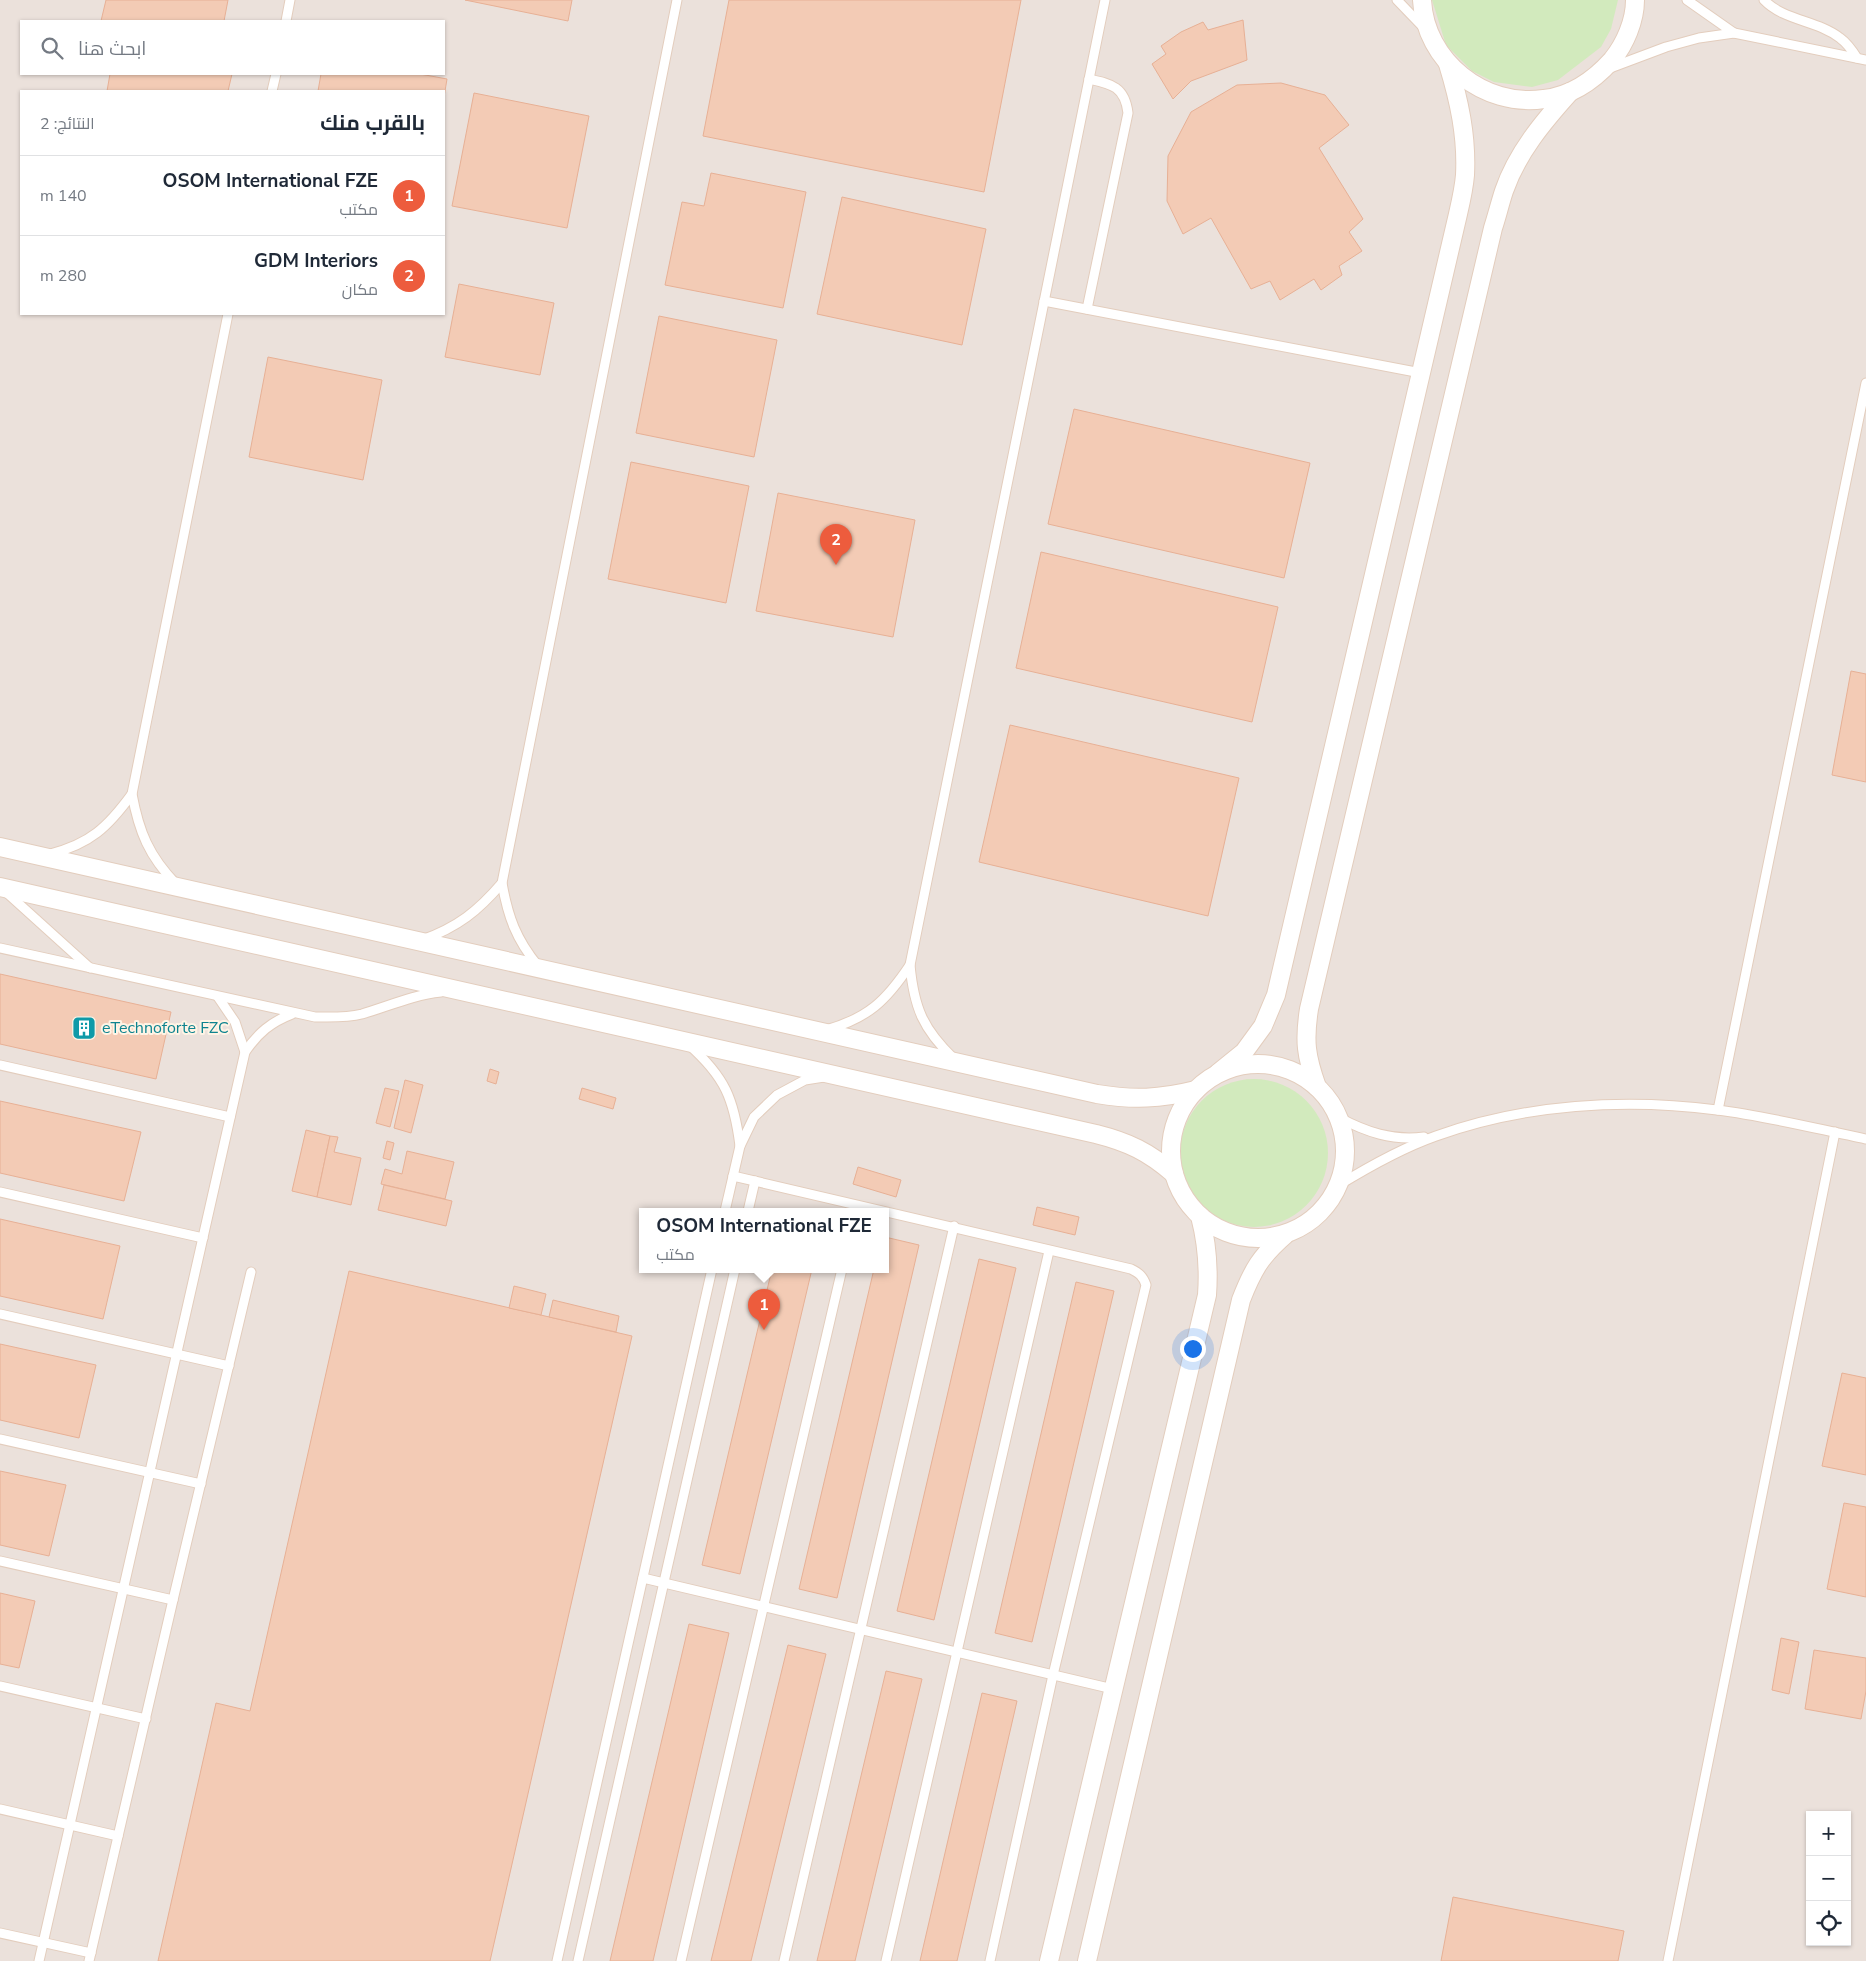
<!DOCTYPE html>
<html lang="ar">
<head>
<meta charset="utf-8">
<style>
  body { margin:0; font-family:"Nunito Sans",Cairo,sans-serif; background:#f2f2f3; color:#1f2937; direction:rtl }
  .controls { position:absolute; right:15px; bottom:15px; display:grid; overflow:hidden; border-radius:0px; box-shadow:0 1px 4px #0004 }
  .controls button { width:45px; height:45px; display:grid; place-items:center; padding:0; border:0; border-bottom:1px solid #e0e1e3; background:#fff; color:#1f2937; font:25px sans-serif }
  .you { position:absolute; left:1192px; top:1348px; width:18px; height:18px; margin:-12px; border:4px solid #fff; border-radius:50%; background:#1a73e8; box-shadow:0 0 0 8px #1a73e833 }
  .badge { display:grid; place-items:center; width:32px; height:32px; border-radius:50%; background:#ed5c3d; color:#fff; font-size:16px; font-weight:700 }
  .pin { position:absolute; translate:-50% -41px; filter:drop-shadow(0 1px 2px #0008) }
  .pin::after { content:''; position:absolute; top:26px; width:18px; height:15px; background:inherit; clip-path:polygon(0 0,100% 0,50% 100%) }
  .popup { position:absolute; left:639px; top:1208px; width:250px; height:65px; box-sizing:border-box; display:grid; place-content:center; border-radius:0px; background:#fff; filter:drop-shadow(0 1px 4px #0005); font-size:16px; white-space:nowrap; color:#747a83 }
  .popup b { font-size:19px; color:#1f2937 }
  .popup::after { content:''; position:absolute; left:50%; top:100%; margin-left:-10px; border:10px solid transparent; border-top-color:#fff }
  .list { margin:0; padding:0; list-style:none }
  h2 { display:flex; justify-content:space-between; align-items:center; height:65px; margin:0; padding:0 20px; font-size:21px }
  h2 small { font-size:16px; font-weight:400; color:#747a83 }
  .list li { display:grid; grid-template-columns:32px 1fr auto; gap:15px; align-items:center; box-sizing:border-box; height:80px; padding:0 20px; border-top:1px solid #e0e1e3 }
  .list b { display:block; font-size:19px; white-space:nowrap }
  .list p { margin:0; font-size:16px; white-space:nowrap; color:#747a83 }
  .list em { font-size:16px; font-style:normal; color:#747a83 }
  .icon { flex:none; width:28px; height:28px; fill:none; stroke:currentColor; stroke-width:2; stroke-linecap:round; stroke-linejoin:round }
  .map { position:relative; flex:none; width:1866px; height:1961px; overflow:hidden; direction:ltr }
  .search { position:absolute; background:#fff; box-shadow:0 1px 4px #0004; left:20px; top:20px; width:425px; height:55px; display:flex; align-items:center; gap:12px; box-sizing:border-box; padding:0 18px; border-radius:0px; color:#747a83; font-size:19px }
  .panel { position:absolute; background:#fff; box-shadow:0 1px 4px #0004; left:20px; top:90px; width:425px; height:225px; border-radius:0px; direction:rtl }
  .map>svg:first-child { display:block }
</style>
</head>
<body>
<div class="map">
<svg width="1866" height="1961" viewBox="0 0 1866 1961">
  <rect width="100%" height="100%" fill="#fdf0de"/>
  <path fill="#ebe1db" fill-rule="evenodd" d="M0,0h1866v1961h-1866zM21,21h423v53h-423zM21,91h423v223h-423zM643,1211h242v58h-242zM1810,1815h37v127h-37z"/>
  <g fill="#d2eabd">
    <polygon points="1432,0 1618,0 1611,29 1601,47 1558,80 1532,87 1494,82 1472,71 1446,45"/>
    <circle cx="1254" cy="1153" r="74"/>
  </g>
  <g fill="#f3cbb5" stroke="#e7b095">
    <polygon points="106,0 228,0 224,21 101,21"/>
    <polygon points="465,0 572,0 568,21"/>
    <polygon points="729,0 1021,0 984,192 703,136"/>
    <polygon points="1243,20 1247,60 1191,81 1173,99 1152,64 1166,54 1161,46 1181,32 1203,22 1208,30"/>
    <polygon points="110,74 232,74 228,91 107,91"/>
    <polygon points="321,74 420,74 447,79 444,97 444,91 318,91"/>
    <polygon points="1281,83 1325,95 1349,125 1319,148 1363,219 1349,232 1362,251 1339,266 1342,275 1321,290 1314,279 1280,300 1270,281 1251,289 1211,218 1183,234 1167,201 1168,156 1191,112 1237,85"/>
    <polygon points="474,93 589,116 567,228 452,206"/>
    <polygon points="711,173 806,192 783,308 665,285 682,202 704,206"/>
    <polygon points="842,197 986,229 962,345 817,314"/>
    <polygon points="459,284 554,303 540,375 445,357"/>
    <polygon points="659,316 777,340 754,457 636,433"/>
    <polygon points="268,357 382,380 363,480 249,457"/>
    <polygon points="1074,409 1310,463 1284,578 1048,524"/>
    <polygon points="631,462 749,486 726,603 608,579"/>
    <polygon points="778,493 915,520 893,637 756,611"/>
    <polygon points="1041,552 1278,607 1252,722 1016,668"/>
    <polygon points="1851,671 1866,674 1866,782 1832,775"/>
    <polygon points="1010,725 1239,778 1208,916 979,862"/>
    <polygon points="0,974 171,1012 156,1079 0,1044"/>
    <polygon points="490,1069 499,1072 496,1084 487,1081"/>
    <polygon points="405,1080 423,1085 411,1133 394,1128"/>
    <polygon points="385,1088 399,1091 390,1127 376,1123"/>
    <polygon points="582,1088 616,1098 613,1109 579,1099"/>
    <polygon points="0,1101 141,1132 124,1201 0,1173"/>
    <polygon points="306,1130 330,1136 317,1197 292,1191"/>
    <polygon points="330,1136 338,1137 334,1152 361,1158 351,1205 317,1197"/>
    <polygon points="387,1141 394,1143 390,1160 383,1158"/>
    <polygon points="407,1151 454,1162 445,1199 381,1184 385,1169 402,1174"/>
    <polygon points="858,1167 901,1180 896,1197 853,1184"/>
    <polygon points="384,1185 452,1201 446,1226 378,1210"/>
    <polygon points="1037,1207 1079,1217 1075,1235 1033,1225"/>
    <polygon points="0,1219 120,1246 103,1319 0,1296"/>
    <polygon points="885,1237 919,1245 837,1598 799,1589 874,1269 885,1269"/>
    <polygon points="979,1259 1016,1268 934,1620 897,1611"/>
    <polygon points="772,1269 812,1269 740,1574 702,1565"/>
    <polygon points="349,1271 632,1336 490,1961 158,1961 216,1703 250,1711"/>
    <polygon points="1076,1282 1114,1291 1032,1642 995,1633"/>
    <polygon points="514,1286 546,1294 541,1315 509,1308"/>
    <polygon points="553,1300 619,1316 616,1332 549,1317"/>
    <polygon points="0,1344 96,1365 79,1438 0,1420"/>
    <polygon points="1842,1373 1866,1378 1866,1475 1822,1466"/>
    <polygon points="0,1471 66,1485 49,1556 0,1545"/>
    <polygon points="1844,1503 1866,1507 1866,1597 1827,1589"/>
    <polygon points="0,1593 35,1601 19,1668 0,1664"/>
    <polygon points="689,1624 729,1633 653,1961 610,1961"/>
    <polygon points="1781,1638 1799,1642 1789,1694 1772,1690"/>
    <polygon points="788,1645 826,1654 751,1961 711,1961"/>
    <polygon points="1814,1650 1866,1658 1866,1691 1861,1719 1805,1709"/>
    <polygon points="886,1671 922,1679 855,1961 817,1961"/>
    <polygon points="982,1693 1017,1701 957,1961 920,1961"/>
    <polygon points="1453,1897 1624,1931 1618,1961 1441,1961"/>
  </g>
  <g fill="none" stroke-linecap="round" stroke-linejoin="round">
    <g stroke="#e3cdbd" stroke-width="11">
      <g id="lane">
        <polyline points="1397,0 1423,27"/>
        <polyline points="1687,0 1734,33"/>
        <path d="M1764,0c20,21 53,20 76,38 7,5 12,12 17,20"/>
        <polyline points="286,21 290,0"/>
        <polyline points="1610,68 1666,47 1699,38 1734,33 1866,60"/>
        <polyline points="272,91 276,74"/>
        <polyline points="1044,301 1421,373"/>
        <path d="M1087,309l41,-196c-3,-26 -16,-29 -39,-34"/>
        <path d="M50,854c40,-10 58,-27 82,-60"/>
        <path d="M176,884c-27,-28 -37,-52 -44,-90l96,-480"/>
        <polyline points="7,893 90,968"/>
        <path d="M422,940c36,-13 56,-29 80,-57"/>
        <path d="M0,948l315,69c16,0 31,1 47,-3 27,-8 51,-19 79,-22"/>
        <path d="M538,966c-22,-27 -30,-49 -36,-83l175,-883"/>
        <polyline points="218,997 235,1022 245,1052"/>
        <path d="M826,1030c42,-12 60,-29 84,-65"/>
        <path d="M689,1045c36,32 45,54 51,101"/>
        <path d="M954,1059c-31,-30 -40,-51 -44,-94l195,-965"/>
        <polyline points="0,1065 230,1117"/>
        <polyline points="1718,1110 1866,383"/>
        <path d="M1338,1117c28,15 54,24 86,20"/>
        <path d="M733,1176l398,93c8,4 12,7 15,16l-93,390 -63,286"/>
        <path d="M1339,1185c31,-19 63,-37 97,-49 89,-32 189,-38 281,-26 50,6 100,19 149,29"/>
        <polyline points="0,1192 203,1238"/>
        <polyline points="725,1211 740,1146 754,1117 777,1095 805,1080 824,1077"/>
        <polyline points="748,1211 755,1181"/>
        <polyline points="0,1314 229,1366"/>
        <polyline points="0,1439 201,1484"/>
        <polyline points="0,1561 173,1600"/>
        <polyline points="643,1578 1113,1689"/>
        <polyline points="0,1686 146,1719"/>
        <polyline points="0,1809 118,1836"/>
        <polyline points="0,1933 91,1953"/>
        <path d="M39,1961l206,-909c13,-19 26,-30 47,-38"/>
        <polyline points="89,1961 173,1600 251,1272"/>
        <polyline points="557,1961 712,1269"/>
        <polyline points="578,1961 735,1269"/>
        <polyline points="681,1961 842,1269"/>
        <polyline points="784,1961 954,1226"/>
        <polyline points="886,1961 1049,1251"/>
        <polyline points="1668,1961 1835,1132"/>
      </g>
    </g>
    <g stroke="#e3cdbd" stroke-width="20">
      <g id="street">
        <path d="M1422,0c3,61 62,108 122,99 28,-3 50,-19 68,-39 13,-16 23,-39 23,-60"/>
        <path d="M0,847l1097,247c36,6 63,5 99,-4"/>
        <path d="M0,887l1096,247c32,8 53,18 78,40"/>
        <circle cx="1258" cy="1151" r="87"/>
        <path d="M1218,1073l26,-21 19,-26 13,-31 182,-781c3,-13 6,-26 7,-39 2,-39 -6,-75 -17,-111"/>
        <path d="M1317,1087c-11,-31 -13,-46 -8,-78l184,-781c4,-12 7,-25 11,-37 13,-38 39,-69 66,-99"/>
        <path d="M1049,1961l158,-666c2,-27 0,-52 -7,-79"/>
        <path d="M1087,1961l154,-661c12,-31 20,-44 44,-65"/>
      </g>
    </g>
    <use href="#lane" stroke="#fff" stroke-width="9"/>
    <use href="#street" stroke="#fff" stroke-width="18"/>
  </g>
  <defs>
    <g id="building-square" transform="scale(1.25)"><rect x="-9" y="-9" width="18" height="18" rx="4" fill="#0f9aa8" stroke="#fff4e5"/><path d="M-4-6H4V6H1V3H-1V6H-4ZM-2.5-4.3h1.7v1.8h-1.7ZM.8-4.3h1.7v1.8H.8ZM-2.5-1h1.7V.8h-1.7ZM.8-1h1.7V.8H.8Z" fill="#fff"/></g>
  </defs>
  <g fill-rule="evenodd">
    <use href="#building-square" x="84" y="1028"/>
  </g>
  <g text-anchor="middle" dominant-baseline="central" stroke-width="4" stroke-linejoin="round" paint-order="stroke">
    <g font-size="16" fill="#0d838f" stroke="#fff4e5" text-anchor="start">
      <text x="102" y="1028">eTechnoforte FZC</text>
    </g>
  </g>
</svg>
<div class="controls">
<button>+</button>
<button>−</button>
<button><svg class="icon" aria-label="locate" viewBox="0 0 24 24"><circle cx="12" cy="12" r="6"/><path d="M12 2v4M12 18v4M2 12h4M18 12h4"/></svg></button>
</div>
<div class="you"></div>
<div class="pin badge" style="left:764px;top:1330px">1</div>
<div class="popup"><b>OSOM International FZE</b>مكتب</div>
<div class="pin badge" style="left:836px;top:565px">2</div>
<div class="search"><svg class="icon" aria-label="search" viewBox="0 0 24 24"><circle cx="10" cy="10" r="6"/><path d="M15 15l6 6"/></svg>ابحث هنا</div>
<section class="panel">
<h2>بالقرب منك<small>النتائج: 2</small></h2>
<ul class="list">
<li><span class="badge">1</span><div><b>OSOM International FZE</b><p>مكتب</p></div><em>140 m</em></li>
<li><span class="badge">2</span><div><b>GDM Interiors</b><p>مكان</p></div><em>280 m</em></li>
</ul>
</section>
</div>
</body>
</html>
